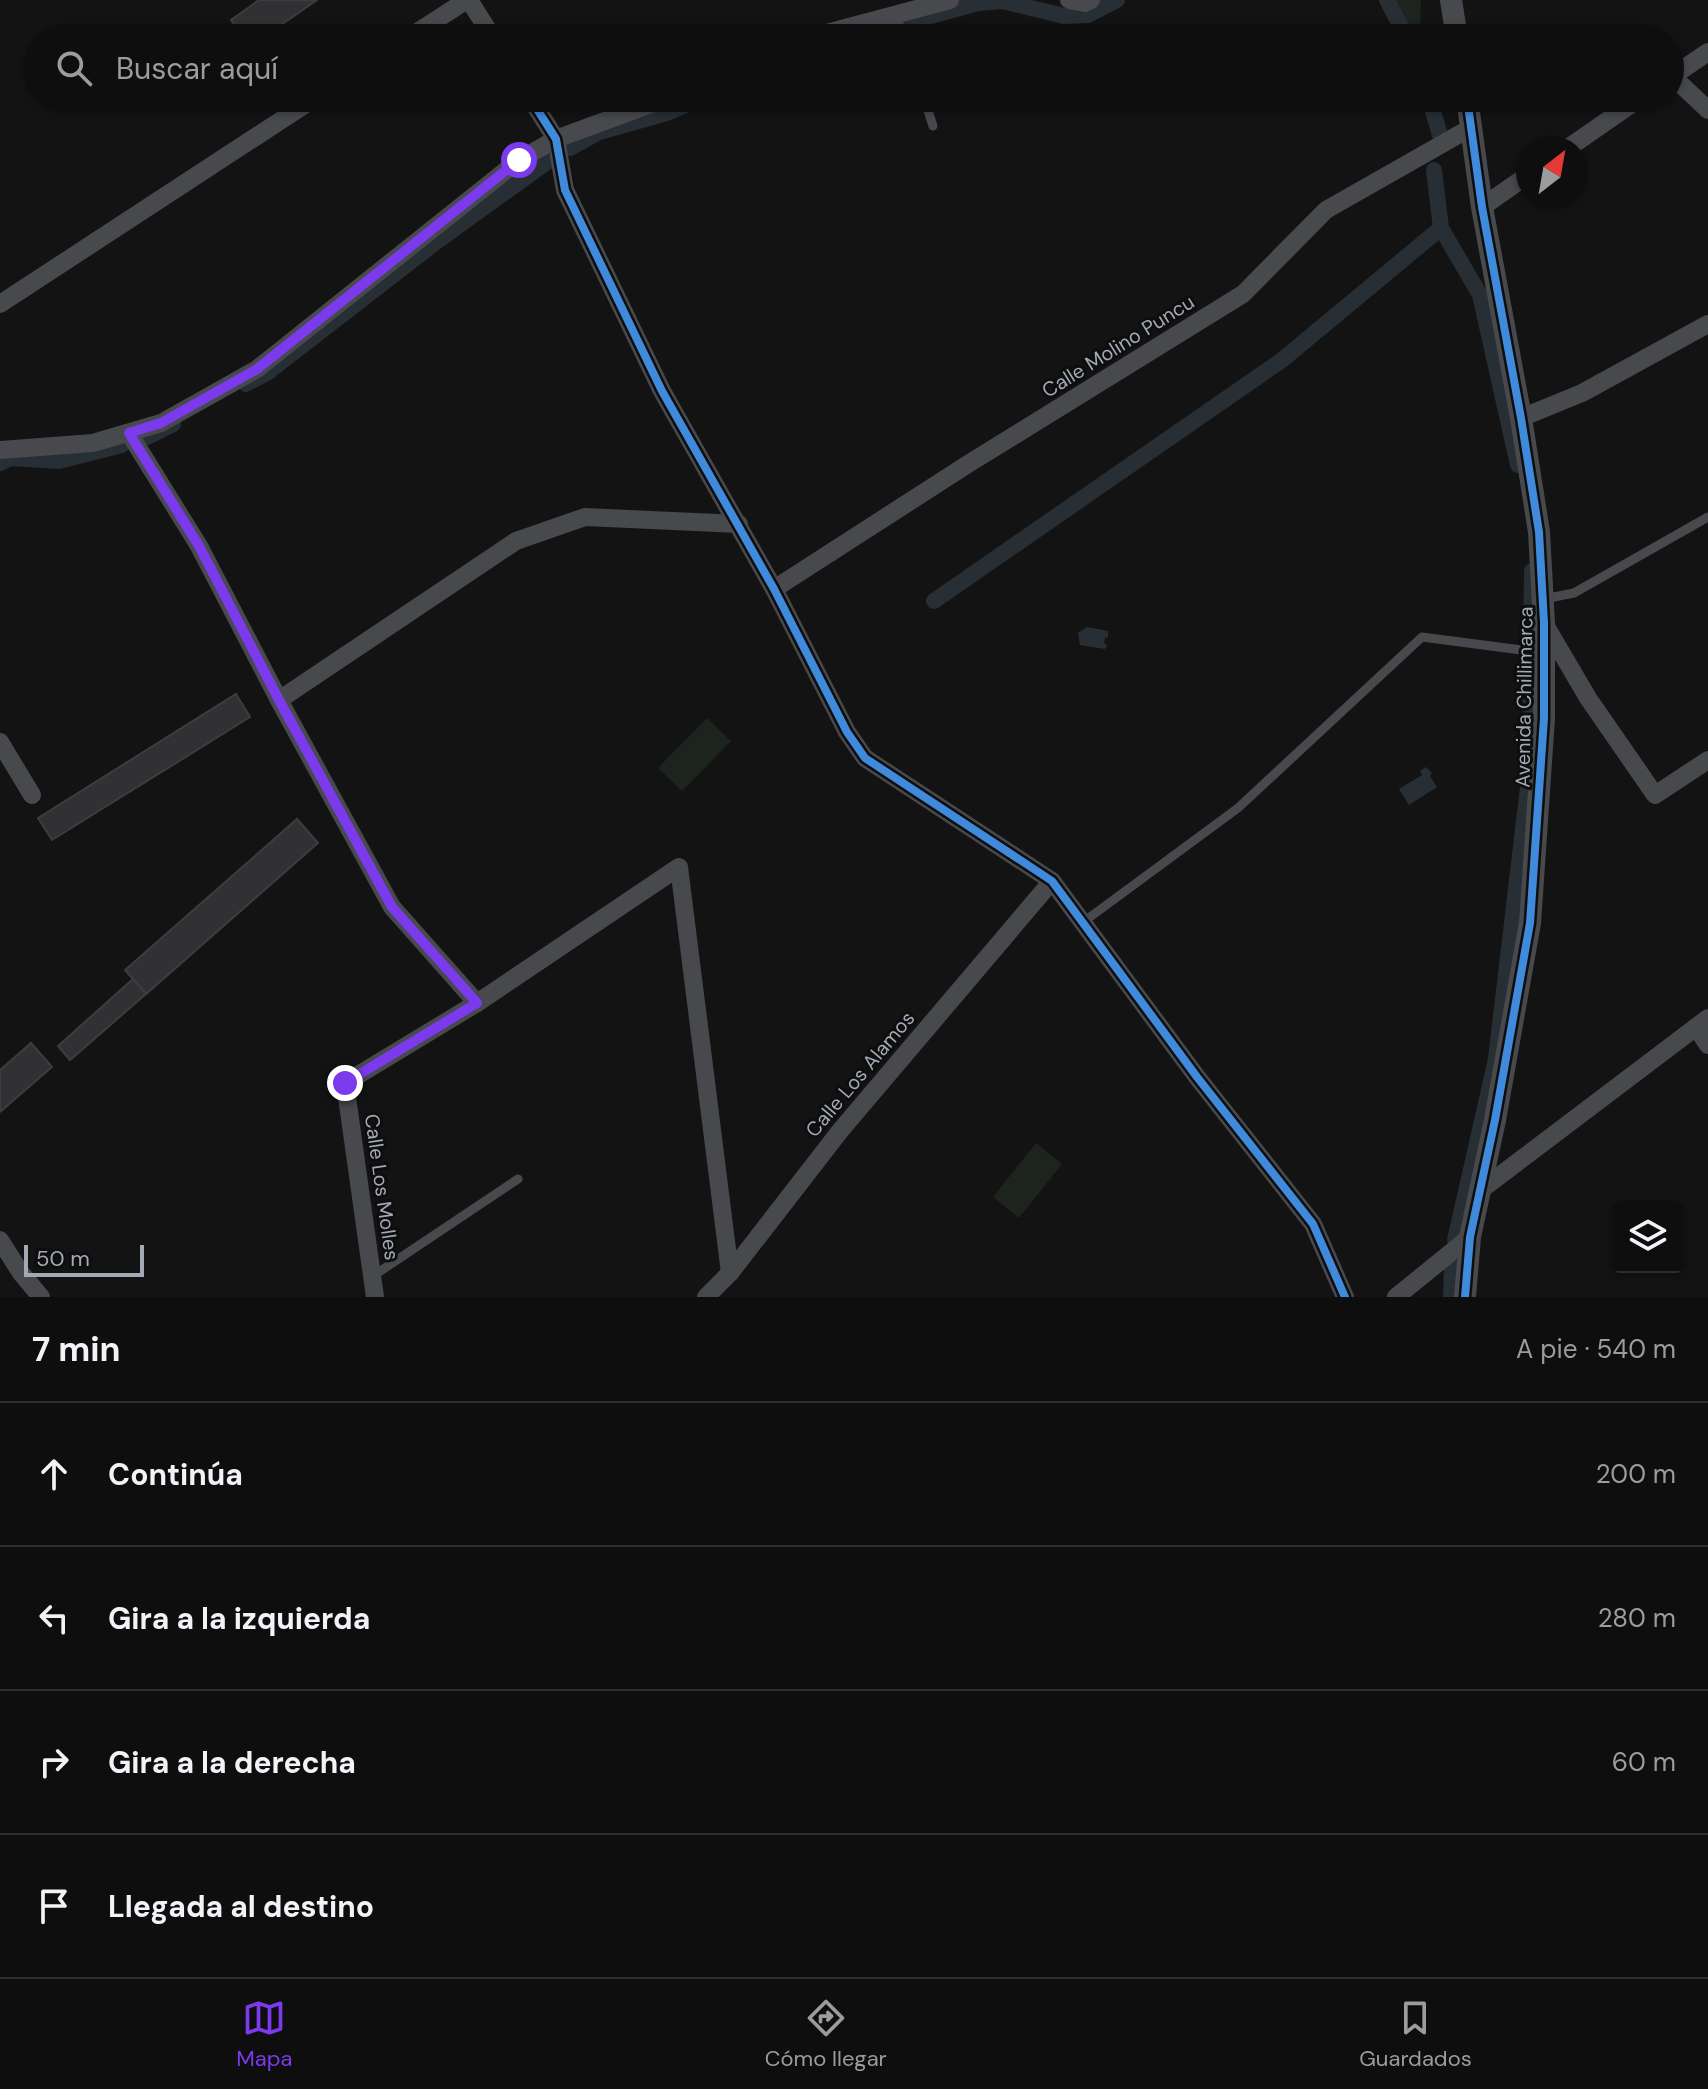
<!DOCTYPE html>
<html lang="es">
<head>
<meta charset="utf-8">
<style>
  body { margin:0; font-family:"DM Sans",sans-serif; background:#171718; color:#f1f3f6 }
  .controls { position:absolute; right:24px; bottom:24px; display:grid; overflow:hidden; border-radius:8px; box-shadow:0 2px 6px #0004 }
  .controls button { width:72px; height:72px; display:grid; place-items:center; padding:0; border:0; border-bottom:2px solid #2e2e2f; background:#0e0e0f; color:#f1f3f6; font:40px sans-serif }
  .compass { position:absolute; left:1516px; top:136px; width:72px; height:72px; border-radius:50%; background:#0e0e0f; box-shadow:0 2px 6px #0004; rotate:31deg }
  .scale { position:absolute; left:24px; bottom:20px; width:120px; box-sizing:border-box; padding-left:8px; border:4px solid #a4aab5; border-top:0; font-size:22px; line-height:28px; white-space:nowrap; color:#a4aab5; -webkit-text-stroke:6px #0e0e0f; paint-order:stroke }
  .stop { position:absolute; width:24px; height:24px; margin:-18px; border:6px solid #7c3aed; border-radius:50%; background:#fff }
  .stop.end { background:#7c3aed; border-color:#fff; box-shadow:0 2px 8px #0008 }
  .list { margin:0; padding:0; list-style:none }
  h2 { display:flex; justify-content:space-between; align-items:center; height:104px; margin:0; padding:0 32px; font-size:34px }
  h2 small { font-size:26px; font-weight:400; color:#9b9c9e }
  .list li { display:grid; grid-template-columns:52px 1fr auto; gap:24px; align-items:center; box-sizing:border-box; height:144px; padding:0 32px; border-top:2px solid #2e2e2f }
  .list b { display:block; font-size:30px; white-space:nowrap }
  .list em { font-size:26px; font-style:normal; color:#9b9c9e }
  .icon { flex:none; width:44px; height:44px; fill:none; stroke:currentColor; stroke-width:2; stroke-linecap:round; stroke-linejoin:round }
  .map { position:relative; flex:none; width:1708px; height:1297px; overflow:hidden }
  .search { position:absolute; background:#0e0e0f; box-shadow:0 2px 6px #0004; left:24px; right:24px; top:24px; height:88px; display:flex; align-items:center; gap:20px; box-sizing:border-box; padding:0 28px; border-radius:44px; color:#9b9c9e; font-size:30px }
  .sheet { height:680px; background:#0e0e0f }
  nav { display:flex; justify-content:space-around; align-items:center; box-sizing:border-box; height:112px; border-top:2px solid #2e2e2f; background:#0e0e0f; font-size:22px; color:#9b9c9e }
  nav a { display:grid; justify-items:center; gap:4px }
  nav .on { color:#7c3aed }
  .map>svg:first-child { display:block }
</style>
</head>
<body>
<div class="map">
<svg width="1708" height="1297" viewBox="0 0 1708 1297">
  <rect width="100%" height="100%" fill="#131314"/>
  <g fill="#1d241e">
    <polygon points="1393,0 1421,0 1420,38 1408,26"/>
    <polygon points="707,718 731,741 682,791 658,768"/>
    <polygon points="1036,1143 1062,1164 1019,1218 993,1197"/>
  </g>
  <g fill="#272f35">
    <polygon points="1087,627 1108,631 1108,637 1105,638 1104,643 1107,645 1105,649 1080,645 1078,633"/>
    <polygon points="1426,767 1432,773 1430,776 1437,787 1409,805 1399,789 1422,775 1420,771"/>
  </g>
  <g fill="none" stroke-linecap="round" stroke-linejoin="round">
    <g stroke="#272f35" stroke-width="16">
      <polyline points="1387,0 1407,38"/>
      <polyline points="912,21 978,3 1002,1 1064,16 1088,15 1117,0"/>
      <polyline points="845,38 886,27"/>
      <polyline points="1429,98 1440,135"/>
      <polyline points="570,148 599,132 667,113 702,98"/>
      <polyline points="1434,170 1441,228 1480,295 1518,465"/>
      <polyline points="246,384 267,373 436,242 547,162"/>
      <polyline points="147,437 173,424"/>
      <polyline points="0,463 10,458 59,461 122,445"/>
      <polyline points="934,601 1282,360 1441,228"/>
      <polyline points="1531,644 1532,571"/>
      <polyline points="1530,660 1531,714"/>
      <polyline points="1455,1240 1496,1059 1532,753 1532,733"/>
      <polyline points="1451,1297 1452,1267"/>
    </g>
  </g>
  <g fill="#313133" stroke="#3c3d40" stroke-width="2">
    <polygon points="259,0 317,0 262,38 243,38 231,20"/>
    <polygon points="236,694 250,717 52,840 38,818"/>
    <polygon points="297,819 318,843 146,994 125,970"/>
    <polygon points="133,979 146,994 70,1060 58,1046"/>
    <polygon points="31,1043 52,1067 0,1112 0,1070"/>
  </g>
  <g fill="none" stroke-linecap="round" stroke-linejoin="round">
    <g stroke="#48494c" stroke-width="9">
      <polyline points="896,14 904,38"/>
      <polyline points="924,98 933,126"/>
      <polyline points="1544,599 1574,593 1708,517"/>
      <polyline points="1082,923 1238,808 1422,637 1544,653"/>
      <polyline points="373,1276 518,1179"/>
    </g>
    <g stroke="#48494c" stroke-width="18">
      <polyline points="469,0 493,38"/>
      <polyline points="1069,0 1085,3 1091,0"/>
      <polyline points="408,38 467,0"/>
      <polyline points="808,38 950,0"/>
      <polyline points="1672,76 1708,110"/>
      <polyline points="1670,78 1708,52"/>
      <polyline points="530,98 556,139 565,190 662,391 774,589 847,732 865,758 1052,881 1197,1077 1313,1224 1345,1297"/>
      <polyline points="1568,148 1640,98"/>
      <polyline points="1482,207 1528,175"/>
      <polyline points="0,304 315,98"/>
      <polyline points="1521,418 1582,393 1708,324"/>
      <polyline points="129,433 199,546 279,700 392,907 477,1003"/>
      <polyline points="0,450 93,443 161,423 257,369 519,160 556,139 667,98"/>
      <polyline points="774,589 968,464 1243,294 1326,210 1472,127"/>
      <polyline points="1544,623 1588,698 1655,795 1708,760"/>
      <polyline points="279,700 516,541 585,517 739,524"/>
      <polyline points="0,742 32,795"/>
      <polyline points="1696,1027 1708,1045"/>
      <polyline points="1478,1192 1708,1018"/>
      <polyline points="0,1240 21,1273 41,1297"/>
      <polyline points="375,1297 345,1083 477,1003 679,867 730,1273"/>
      <polyline points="706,1297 730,1273 840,1131 1052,881"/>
      <polyline points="1396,1297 1470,1237"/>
    </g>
    <g stroke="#48494c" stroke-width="22">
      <polyline points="1451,0 1457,38"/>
      <polyline points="1465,1297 1470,1237 1495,1120 1530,923 1544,718 1544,623 1539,532 1521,418 1482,207 1467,98"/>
    </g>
    <g stroke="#0e0e0f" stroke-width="13">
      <g id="cycleway">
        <polyline points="530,98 556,139 565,190 662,391 774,589 847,732 865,758 1052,881 1197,1077 1313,1224 1345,1297"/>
        <polyline points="1465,1297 1470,1237 1495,1120 1530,923 1544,718 1544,623 1539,532 1521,418 1482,207 1467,98"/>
      </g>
    </g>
    <use href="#cycleway" stroke="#408adc" stroke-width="8"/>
  </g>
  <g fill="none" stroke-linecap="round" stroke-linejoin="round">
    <polyline stroke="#7c3aed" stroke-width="10" points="345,1083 477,1003 392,907 279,700 199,546 129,433 161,423 257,369 519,160"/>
  </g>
  <g text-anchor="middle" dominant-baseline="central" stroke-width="6" stroke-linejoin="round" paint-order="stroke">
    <g font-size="20" fill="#a4aab5" stroke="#0e0e0f">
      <text transform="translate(1118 346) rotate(-32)">Calle Molino Puncu</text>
      <text transform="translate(1524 697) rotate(-89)">Avenida Chillimarca</text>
      <text transform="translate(860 1074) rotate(-50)">Calle Los Alamos</text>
      <text transform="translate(382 1187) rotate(82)">Calle Los Molles</text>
    </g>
  </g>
</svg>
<div class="controls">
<button><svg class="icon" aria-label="layers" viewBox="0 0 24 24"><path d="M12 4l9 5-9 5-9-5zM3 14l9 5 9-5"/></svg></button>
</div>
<svg class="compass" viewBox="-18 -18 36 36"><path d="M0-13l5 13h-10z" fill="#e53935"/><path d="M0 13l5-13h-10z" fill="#9b9c9e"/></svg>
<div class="scale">50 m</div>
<div class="stop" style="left:519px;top:160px"></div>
<div class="stop end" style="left:345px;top:1083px"></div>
<div class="search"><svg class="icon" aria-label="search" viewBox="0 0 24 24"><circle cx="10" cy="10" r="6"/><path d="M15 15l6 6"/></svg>Buscar aquí</div>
</div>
<section class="sheet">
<h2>7 min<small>A pie · 540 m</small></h2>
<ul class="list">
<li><svg class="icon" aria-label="ahead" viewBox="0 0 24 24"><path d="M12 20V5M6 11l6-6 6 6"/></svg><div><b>Continúa</b></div><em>200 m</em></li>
<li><svg class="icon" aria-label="left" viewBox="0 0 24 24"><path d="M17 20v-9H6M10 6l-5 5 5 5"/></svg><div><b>Gira a la izquierda</b></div><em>280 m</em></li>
<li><svg class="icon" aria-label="right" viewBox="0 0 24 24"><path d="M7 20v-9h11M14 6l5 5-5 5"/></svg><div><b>Gira a la derecha</b></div><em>60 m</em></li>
<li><svg class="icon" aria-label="arrive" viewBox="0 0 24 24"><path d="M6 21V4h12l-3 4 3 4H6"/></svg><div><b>Llegada al destino</b></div></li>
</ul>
</section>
<nav>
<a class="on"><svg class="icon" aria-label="map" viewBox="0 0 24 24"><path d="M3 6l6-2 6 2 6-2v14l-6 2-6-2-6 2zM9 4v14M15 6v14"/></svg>Mapa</a>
<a><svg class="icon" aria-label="directions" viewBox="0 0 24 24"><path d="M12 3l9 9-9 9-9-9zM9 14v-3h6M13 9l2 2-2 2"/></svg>Cómo llegar</a>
<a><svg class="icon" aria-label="saved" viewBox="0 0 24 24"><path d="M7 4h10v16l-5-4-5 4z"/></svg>Guardados</a>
</nav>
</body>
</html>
